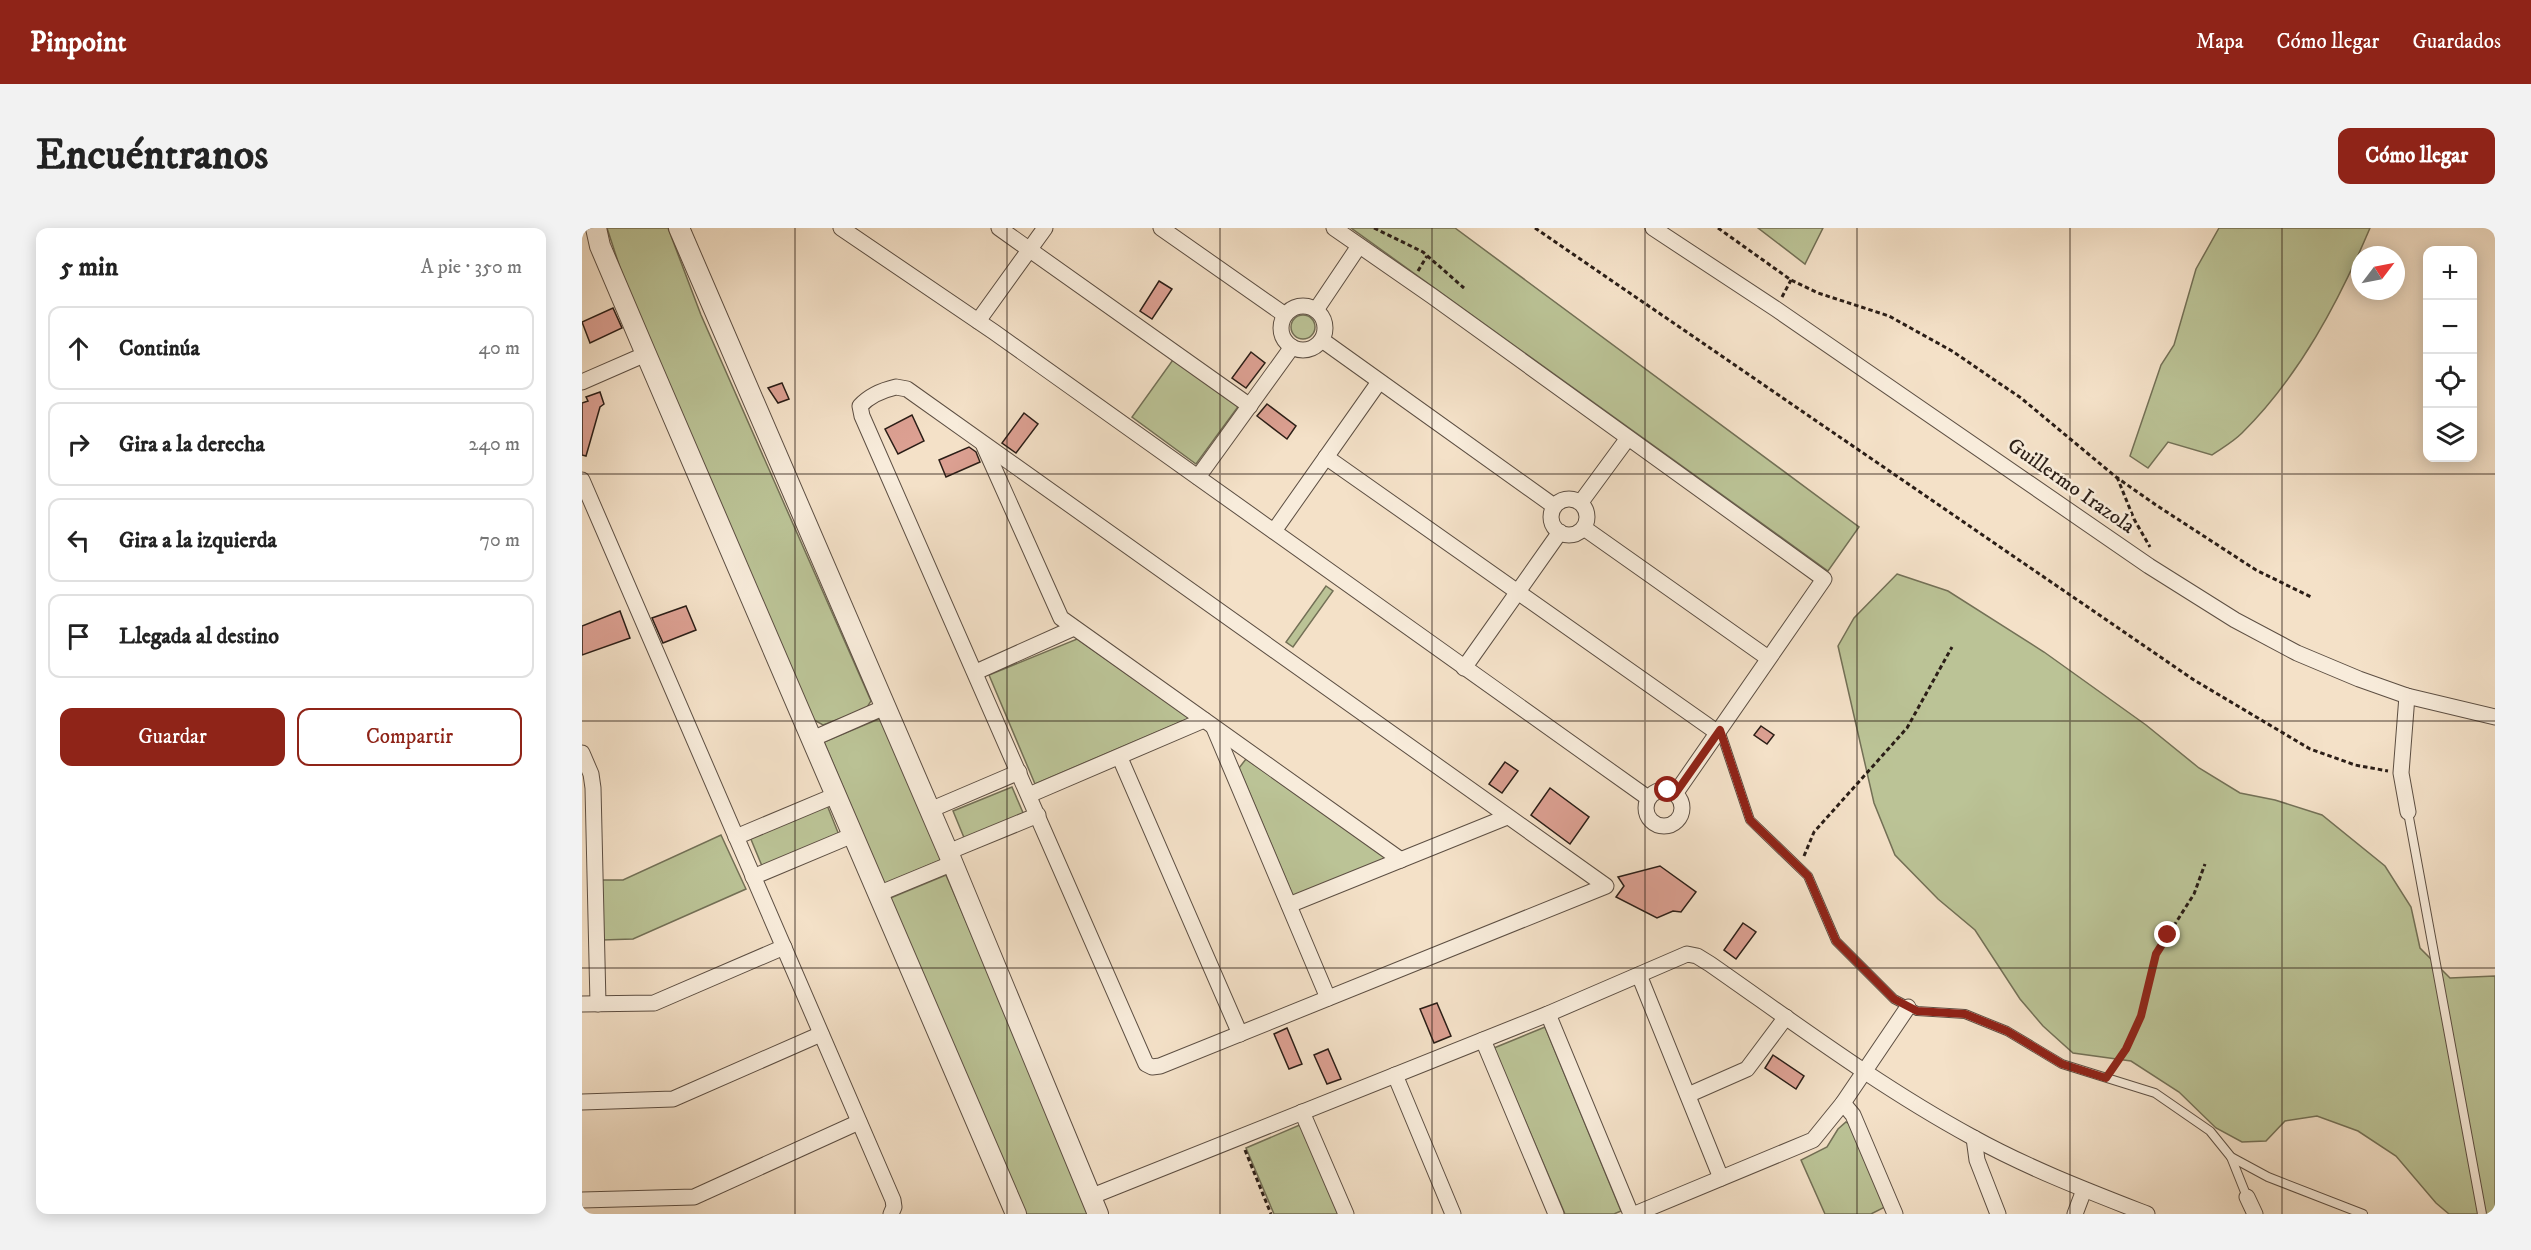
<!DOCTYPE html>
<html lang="es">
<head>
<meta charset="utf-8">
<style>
  body { margin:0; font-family:"IM FELL DW Pica",serif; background:#f2f2f2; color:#222 }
  .controls { position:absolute; right:18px; top:18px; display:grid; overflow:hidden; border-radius:12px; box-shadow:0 3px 15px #0003 }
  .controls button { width:54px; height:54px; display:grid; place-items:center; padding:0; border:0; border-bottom:2px solid #e0e0e0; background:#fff; color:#222; font:30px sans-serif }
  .compass { position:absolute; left:1769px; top:18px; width:54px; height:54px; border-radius:50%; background:#fff; box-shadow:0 3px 15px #0003; rotate:58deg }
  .stop { position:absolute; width:18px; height:18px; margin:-14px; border:4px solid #8f2418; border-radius:50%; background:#fff }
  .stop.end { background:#8f2418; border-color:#fff; box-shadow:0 2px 6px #0008 }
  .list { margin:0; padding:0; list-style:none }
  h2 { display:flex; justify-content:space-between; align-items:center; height:78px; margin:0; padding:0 24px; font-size:26px }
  h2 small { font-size:20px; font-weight:400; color:#767676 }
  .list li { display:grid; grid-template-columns:39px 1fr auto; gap:18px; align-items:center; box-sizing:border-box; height:84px; margin:0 12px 12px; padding:0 12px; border:2px solid #e0e0e0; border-radius:12px }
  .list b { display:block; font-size:22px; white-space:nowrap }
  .list em { font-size:20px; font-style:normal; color:#767676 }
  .actions { display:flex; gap:12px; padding:18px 24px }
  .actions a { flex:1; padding:14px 0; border:2px solid #8f2418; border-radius:12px; text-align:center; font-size:21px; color:#8f2418 }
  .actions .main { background:#8f2418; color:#fff }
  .icon { flex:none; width:33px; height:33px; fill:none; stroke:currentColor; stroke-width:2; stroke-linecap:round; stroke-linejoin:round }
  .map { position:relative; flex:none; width:1913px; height:986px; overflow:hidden; border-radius:12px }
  header { display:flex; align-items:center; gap:36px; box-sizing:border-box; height:84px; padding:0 30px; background:#8f2418; color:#fff }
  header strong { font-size:28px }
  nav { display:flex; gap:33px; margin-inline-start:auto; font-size:21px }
  .intro { display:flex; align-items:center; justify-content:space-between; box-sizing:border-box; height:144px; padding:0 36px }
  h1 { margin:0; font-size:42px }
  .button { padding:15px 27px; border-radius:12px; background:#8f2418; color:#fff; font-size:21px; font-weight:700 }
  main { display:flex; gap:36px; padding:0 36px }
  aside { flex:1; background:#fff; border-radius:12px; box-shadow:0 3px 15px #0003 }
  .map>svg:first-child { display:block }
</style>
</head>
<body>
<header>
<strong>Pinpoint</strong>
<nav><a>Mapa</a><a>Cómo llegar</a><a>Guardados</a></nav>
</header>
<div class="intro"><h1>Encuéntranos</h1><a class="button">Cómo llegar</a></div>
<main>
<aside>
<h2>5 min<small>A pie · 350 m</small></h2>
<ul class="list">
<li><svg class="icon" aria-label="ahead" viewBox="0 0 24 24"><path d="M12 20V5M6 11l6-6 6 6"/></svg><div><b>Continúa</b></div><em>40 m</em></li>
<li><svg class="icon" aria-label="right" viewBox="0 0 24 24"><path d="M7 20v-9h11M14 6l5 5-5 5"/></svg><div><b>Gira a la derecha</b></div><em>240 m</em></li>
<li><svg class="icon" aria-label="left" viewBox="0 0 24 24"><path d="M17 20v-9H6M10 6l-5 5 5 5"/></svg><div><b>Gira a la izquierda</b></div><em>70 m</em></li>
<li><svg class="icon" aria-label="arrive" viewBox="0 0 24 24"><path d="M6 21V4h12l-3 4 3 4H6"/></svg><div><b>Llegada al destino</b></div></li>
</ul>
<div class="actions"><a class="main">Guardar</a><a>Compartir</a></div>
</aside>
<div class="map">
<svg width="1913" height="986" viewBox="0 0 1913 986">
  <rect width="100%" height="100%" fill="#f4e1c8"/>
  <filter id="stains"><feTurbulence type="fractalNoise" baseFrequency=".00333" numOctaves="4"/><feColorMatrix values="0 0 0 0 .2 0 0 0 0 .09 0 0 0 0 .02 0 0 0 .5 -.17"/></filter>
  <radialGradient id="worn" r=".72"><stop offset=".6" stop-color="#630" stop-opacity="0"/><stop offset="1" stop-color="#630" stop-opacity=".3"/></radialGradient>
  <g fill="#bbc396" stroke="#737056" stroke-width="1.5">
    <polygon points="25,0 86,0 119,87 289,473 284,481 241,497 232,492 43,55"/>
    <polygon points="769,0 873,0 1277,299 1246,343"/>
    <polygon points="1176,0 1241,0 1223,36"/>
    <path d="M1637,0h151c-31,73 -71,149 -128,205 -9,9 -20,15 -30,22l-44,-13 -20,26 -18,-12 31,-91 13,-20 22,-76z"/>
    <circle cx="721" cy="99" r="12"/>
    <polygon points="593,129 658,176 614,236 550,189"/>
    <polygon points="1315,346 1366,363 1462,424 1564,497 1617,540 1658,565 1693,572 1740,587 1803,638 1829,679 1838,720 1868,750 1913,748 1913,986 1867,986 1854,975 1814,928 1776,903 1735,888 1703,893 1684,913 1660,914 1634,900 1597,864 1549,833 1491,825 1461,798 1438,771 1393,702 1356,671 1313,627 1292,575 1256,418 1272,390"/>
    <polygon points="744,358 751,363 711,419 704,414"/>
    <polygon points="495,411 608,490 453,556 407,447"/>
    <polygon points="299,490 359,632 302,656 242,514"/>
    <polygon points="664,531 807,631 711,668 657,540"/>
    <polygon points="430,559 442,587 383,612 371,583"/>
    <polygon points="245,577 257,607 180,638 168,609"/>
    <polygon points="139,607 164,661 51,711 20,712 19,652 41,652"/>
    <polygon points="364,647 510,986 444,986 306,671"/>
    <polygon points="963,799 1039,983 1032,986 983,986 912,820"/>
    <polygon points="1264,894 1270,897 1303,979 1289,986 1243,986 1219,932 1245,919 1256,901"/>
    <polygon points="720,896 759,986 692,986 664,920"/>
  </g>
  <g fill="#dca092" stroke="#2b1e17" stroke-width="1.5">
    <polygon points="577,53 590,61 570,91 558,83"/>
    <polygon points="31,80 40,100 8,115 0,94"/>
    <polygon points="669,124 683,135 664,160 650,150"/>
    <polygon points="200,155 207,171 196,175 186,160"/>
    <polygon points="18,164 22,176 18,179 4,228 0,227 0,175 6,173 4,169"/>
    <polygon points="685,176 714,198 705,211 675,188"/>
    <polygon points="442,185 456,196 434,225 420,215"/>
    <polygon points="330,187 342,213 316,226 303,201"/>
    <polygon points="387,219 394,224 398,234 364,249 357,232"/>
    <polygon points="104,378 114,402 81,415 70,390"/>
    <polygon points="38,383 48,410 0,427 0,398"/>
    <polygon points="1179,498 1192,507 1185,516 1172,507"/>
    <polygon points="923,534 936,543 920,565 907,556"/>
    <polygon points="968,560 1007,589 988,616 949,587"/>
    <polygon points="1078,638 1114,664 1099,684 1091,683 1075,690 1034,669 1042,658 1036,649"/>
    <polygon points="1161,695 1174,704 1154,731 1142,722"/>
    <polygon points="855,775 869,808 852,815 838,781"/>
    <polygon points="705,800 720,836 707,841 692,806"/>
    <polygon points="746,821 759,851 745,856 732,827"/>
    <polygon points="1191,827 1222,848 1214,861 1183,840"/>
  </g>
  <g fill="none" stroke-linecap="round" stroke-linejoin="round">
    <g stroke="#5d4f43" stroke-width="10">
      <g id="service">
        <polyline points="1138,502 1168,592 1226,648 1254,713 1312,771 1335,783 1383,786 1425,803 1480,836 1573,865 1628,903 1649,929 1665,969"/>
        <polyline points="1826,584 1900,986"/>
        <polyline points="1649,929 1686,949 1781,986"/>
      </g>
    </g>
    <g stroke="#5d4f43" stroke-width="17">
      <g id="minor">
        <polyline points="259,0 412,104 1066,570"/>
        <polyline points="417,0 668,178"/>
        <polyline points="579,0 703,87"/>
        <polyline points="752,0 850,68 1242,351 1093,566"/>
        <polyline points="1071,0 1194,81 1567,338 1653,392 1715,425 1777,451 1825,468 1913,489"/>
        <circle cx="721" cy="100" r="22"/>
        <polyline points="734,82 777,18"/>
        <polyline points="396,93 463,0"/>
        <polyline points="740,112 972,278"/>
        <polyline points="0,154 64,126"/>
        <path d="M314,159l11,2 699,497 -446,180 -8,1 -6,-3 -284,-648 -2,-10c9,-10 23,-16 36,-19z"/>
        <polyline points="402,218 479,390 819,632"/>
        <polyline points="744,229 1136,505"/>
        <polyline points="616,249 710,119"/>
        <polyline points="0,252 311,972 312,979 309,986"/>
        <circle cx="987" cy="289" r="18"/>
        <polyline points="999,274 1046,210"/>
        <polyline points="1002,300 1186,430"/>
        <polyline points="692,303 797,154"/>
        <polyline points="882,440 978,304"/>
        <polyline points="394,444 492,400"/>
        <polyline points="1825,468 1819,545 1826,584"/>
        <polyline points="632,500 746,770"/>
        <polyline points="230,511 303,479"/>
        <polyline points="0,525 9,546 11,560 16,776"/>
        <polyline points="538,530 658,806"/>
        <circle cx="1082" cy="580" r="18"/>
        <polyline points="447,567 622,492"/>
        <polyline points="348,582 437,544"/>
        <polyline points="154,609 254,567"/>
        <polyline points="366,624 456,587"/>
        <polyline points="171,649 271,607"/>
        <polyline points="296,666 371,635"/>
        <polyline points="707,677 925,589"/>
        <polyline points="1057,747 1139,950"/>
        <polyline points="0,776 72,775 202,719"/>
        <polyline points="966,786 1049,986"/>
        <polyline points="901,812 974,986"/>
        <polyline points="813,847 871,986"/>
        <polyline points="1106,867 1165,841 1204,789"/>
        <polyline points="0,874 91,871 239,806"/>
        <polyline points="1261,875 1271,887 1313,986"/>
        <polyline points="720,884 764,986"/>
        <polyline points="1392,910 1395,932 1416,986"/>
        <path d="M508,969l458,-183 139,-60 10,2 13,8c86,60 170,123 262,173 56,31 116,54 175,77"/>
        <polyline points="1665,969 1673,986"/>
        <polyline points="0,972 112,969 277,894"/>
        <polyline points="1053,986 1231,912 1261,875 1326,779"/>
        <polyline points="1493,986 1502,962"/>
      </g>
    </g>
    <g stroke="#5d4f43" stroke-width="22">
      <g id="tertiary">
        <polyline points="14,0 18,18 64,126 434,986"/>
        <polyline points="97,0 366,624 516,986"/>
      </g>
    </g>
    <g stroke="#2b1e17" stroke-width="3" stroke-dasharray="4.5 3" stroke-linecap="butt">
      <polyline points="792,0 841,24 882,60"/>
      <polyline points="953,0 1612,452 1728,521 1773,537 1806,543"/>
      <polyline points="1136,0 1209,52 1236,65 1307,88 1370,123 1439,170 1534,249 1574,277 1674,342 1729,369"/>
      <polyline points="836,43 845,28"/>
      <polyline points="1200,69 1209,52"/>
      <polyline points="1535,249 1552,291 1568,319"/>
      <polyline points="1222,628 1232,604 1325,500 1370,419"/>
      <polyline points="1530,841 1544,821 1559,788 1574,726 1612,666 1623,636"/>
      <polyline points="663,922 689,986"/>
    </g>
    <use href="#service" stroke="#f8ecdb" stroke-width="8"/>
    <use href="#minor" stroke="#f8ecdb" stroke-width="15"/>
    <use href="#tertiary" stroke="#f8ecdb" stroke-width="20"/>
  </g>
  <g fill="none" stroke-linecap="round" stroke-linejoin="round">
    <polyline stroke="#8f2418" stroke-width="8" points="1086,562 1093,566 1138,502 1168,592 1226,648 1254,713 1312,771 1335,783 1383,786 1425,803 1480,836 1524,850 1544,821 1559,788 1574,726 1586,707"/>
  </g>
  <path fill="none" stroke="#2b1e17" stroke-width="1.5" stroke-opacity="0.55" d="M213,0v986M425,0v986M638,0v986M850,0v986M1063,0v986M1275,0v986M1488,0v986M1700,0v986M0,246h1913M0,493h1913M0,740h1913"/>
  <g text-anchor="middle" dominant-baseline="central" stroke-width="5" stroke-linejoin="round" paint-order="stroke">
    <g font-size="21" fill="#2b1e17" stroke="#f8ecdb">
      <text transform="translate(1489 258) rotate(35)">Guillermo Irazola</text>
    </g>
  </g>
  <rect width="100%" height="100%" filter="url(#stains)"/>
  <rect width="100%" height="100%" fill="url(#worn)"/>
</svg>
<div class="controls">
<button>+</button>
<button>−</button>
<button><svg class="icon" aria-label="locate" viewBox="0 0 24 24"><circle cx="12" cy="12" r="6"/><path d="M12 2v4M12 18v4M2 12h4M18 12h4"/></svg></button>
<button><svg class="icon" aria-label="layers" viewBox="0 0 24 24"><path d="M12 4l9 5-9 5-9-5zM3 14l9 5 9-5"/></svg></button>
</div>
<svg class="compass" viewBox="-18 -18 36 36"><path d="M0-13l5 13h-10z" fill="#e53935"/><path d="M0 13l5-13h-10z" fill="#767676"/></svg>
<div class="stop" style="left:1086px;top:562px"></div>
<div class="stop end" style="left:1586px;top:707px"></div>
</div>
</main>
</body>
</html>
